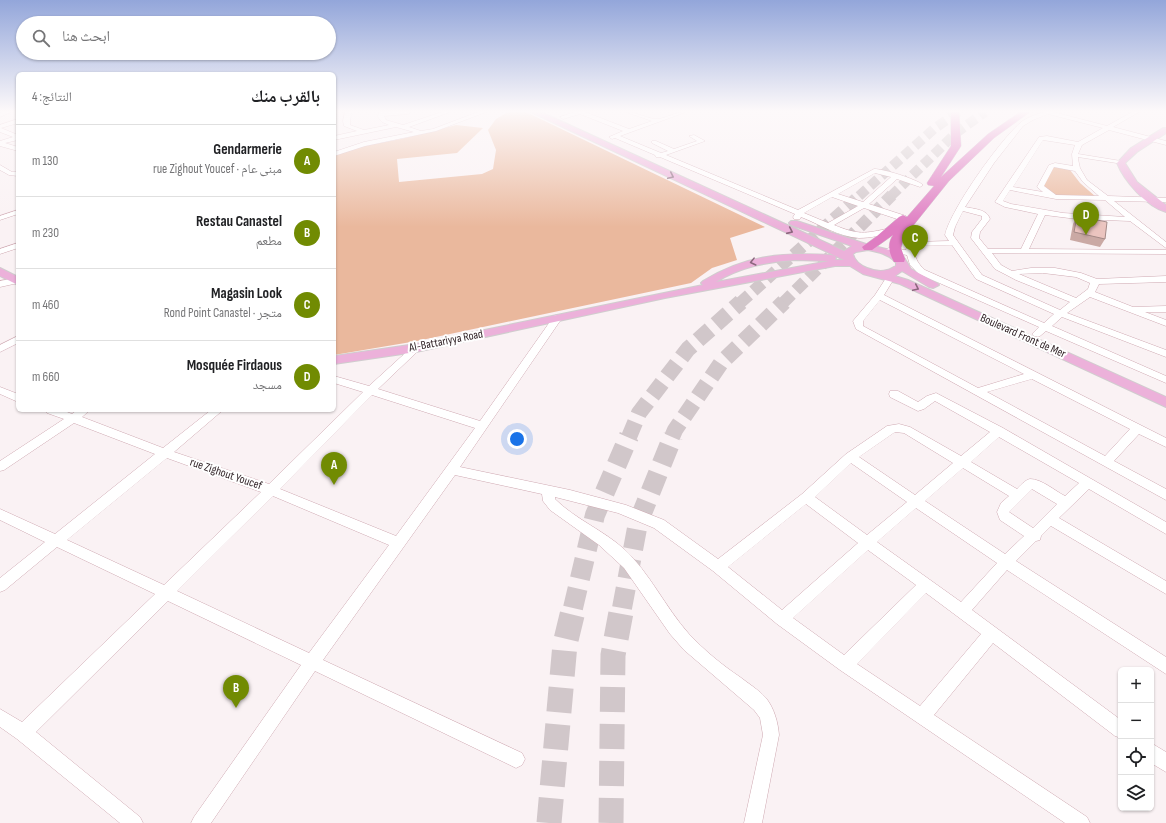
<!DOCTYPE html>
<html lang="ar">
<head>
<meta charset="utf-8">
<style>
  body { margin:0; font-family:"Sofia Sans Condensed","Noto Naskh Arabic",sans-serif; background:#f6f6f6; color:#202124; direction:rtl }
  .controls { position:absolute; right:12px; bottom:12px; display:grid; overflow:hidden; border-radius:6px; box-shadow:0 1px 3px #0004 }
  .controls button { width:36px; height:36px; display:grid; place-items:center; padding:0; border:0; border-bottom:1px solid #e0e0e0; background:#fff; color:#202124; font:20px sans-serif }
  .you { position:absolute; left:517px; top:439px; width:14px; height:14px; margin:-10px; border:3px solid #fff; border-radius:50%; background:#1a73e8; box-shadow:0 0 0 6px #1a73e833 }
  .badge { display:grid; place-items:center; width:26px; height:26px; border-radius:50%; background:#718b02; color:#fff; font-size:13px; font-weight:700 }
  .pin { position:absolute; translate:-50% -33px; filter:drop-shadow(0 1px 2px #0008) }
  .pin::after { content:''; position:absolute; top:21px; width:14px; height:12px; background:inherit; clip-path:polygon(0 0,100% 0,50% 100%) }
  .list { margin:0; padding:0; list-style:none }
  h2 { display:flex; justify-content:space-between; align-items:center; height:52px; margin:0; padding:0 16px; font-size:17px }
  h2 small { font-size:13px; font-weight:400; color:#757577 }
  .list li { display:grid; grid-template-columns:26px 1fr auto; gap:12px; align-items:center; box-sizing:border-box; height:72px; padding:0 16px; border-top:1px solid #e0e0e0 }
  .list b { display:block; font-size:15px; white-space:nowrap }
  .list p { margin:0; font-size:13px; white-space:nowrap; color:#757577 }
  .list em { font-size:13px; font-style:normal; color:#757577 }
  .icon { flex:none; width:22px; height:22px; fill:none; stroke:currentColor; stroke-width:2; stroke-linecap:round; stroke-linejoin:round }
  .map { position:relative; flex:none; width:1166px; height:823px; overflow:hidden; direction:ltr }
  .search { position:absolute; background:#fff; box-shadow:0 1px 3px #0004; left:16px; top:16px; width:320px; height:44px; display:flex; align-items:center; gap:10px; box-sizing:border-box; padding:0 14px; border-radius:22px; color:#757577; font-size:15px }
  .panel { position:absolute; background:#fff; box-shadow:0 1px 3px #0004; left:16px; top:72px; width:320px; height:340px; border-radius:6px; direction:rtl }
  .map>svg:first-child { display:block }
</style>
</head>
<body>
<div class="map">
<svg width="1166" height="823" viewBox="0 0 1166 823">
  <rect width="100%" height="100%" fill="#faf2f4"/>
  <g fill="#eab89d">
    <polygon points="508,112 526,112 765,227 730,238 737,260 712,268 691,283 417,341 334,355 334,156 354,148 401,139 456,125 483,128 457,153 397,159 399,182 482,174 493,169 496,150 488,130 496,119"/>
    <polygon points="1053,167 1070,170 1080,183 1096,197 1050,195 1041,189"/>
  </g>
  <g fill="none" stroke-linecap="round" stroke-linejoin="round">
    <g stroke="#d1c7ca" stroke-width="10" stroke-dasharray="10 5" stroke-linecap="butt">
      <polyline points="859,196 935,128 958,112"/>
      <polyline points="891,196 956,133 985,112"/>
    </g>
    <g stroke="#d1c7ca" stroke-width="12" stroke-dasharray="12 6" stroke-linecap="butt">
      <polyline points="740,303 860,195"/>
      <polyline points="783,303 892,195"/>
    </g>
    <g stroke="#d1c7ca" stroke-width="16" stroke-dasharray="16 8" stroke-linecap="butt">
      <polyline points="629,437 639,413 688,349 741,302"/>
      <polyline points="672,437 675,430 721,363 784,302"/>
    </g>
    <g stroke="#d1c7ca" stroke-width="20" stroke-dasharray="20 10" stroke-linecap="butt">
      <polyline points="573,608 595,515 629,436"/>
      <polyline points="622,608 638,523 673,436"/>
    </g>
    <g stroke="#d1c7ca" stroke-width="25" stroke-dasharray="25 12" stroke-linecap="butt">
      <polyline points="549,823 565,644 574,607"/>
      <polyline points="611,823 613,655 622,607"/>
    </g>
    <g stroke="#cfa9b2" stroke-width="1">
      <g id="minor">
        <polygon points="3,112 11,112 0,117 0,113"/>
        <polygon points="345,112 351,112 350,125 364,130 389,125 382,122 378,117 379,112 411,112 408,114 384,116 386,120 403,125 442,112 450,112 409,127 421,131 433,129 478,112 486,112 436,131 365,146 334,156 334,152 364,142 414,132 396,127 334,140 334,136 357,131 344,126 343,121"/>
        <path d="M575,112h10l44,17 23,-8 -26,-9c11,0 24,8 32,7 9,-1 17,-7 28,-7l-66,24 41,17 7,-2 -16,-8v-2h4l18,8 23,-8 -8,-5 5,-1 11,6 -39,14 132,55 76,-41c10,0 42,10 49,16l-3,2 -23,-8 -28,25 37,12v4h-6l-36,-12 -30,17c24,10 31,9 56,3l4,2 -1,2c-11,3 -22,6 -34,6 -20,-1 -40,-14 -58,-21l-1,2h-6l-1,-2 2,-3 -135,-57h-4l-1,-2 -40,-17 -3,1 -3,-2 14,-6 -43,-17 -17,5 -3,-2zM875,173l16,4 -28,25 -25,-8zM832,197l26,9 -30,17 -24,-10z"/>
        <path d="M1044,112h9l54,14 25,-14h7l-26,15 53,14v4l-57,-15 -27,15 -4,9 43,7 2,1v2l-45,-7v2l2,9 7,12 21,16 58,2v4l-52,-1 52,41v6l-36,-27 -53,-2 -32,-4 -16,34 137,1v4l-174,-1 9,12 11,6 19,-3h24l26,5 16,6 69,-3v6l-67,2 -4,8 38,15 33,-1v6h-21l21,8v6l-76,-29 -23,16 99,37v7l-104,-40 -10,9 114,50v7l-120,-52 -6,5h-6l-2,-2 7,-7 -120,-53 -9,-9 -3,-10 -18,-3 -4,-2 4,-2 17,2 2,-7 5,-1 36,-1 -4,-6c6,-26 53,-92 74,-111 6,-6 16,-9 25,-12zM1048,114l55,14 -25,14 -31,-6 -8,1 -44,65 10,5 33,7 -17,35h-33l-9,-11 1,-6 10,-13c-3,-10 -16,-10 -25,-12l29,-44 29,-37 10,-6zM1043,140l32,5 -3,9 1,12 -18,-3 -6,2 -12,22 6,5 -30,-5zM1054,167l21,4 8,11 16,14 -43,-1 -12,-9zM1010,190l46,9 49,1 20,17 -62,-4 -52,-9 -8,-3zM963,211l19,5v3l-10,13 -1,6 24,31 21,11 54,22 -10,8 -78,-35 -29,-40 2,-8zM952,245l24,34 78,35 -10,9 -119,-53c-8,-7 -11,-13 -10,-24zM1043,273l33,4 14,6 -2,6 -12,9 -57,-24z"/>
        <polygon points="18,119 18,123 1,128 18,135 18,140 5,143 18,147 18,151 0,146 0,141 13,137 0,132 0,125"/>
        <polygon points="0,165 12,172 18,172 18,176 9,175 0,170"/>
        <polygon points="18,210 18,214 0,220 0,216"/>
        <polygon points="18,243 18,248 0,254 0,249"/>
        <path d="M891,274l4,3 -11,18 282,143v9l-27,-13 -25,27 52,28v11l-310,-171 -3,-8 22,-26 13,-20zM880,300l144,74 -46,14 -115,-62v-5zM1032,379l98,50 -25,27 -118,-64z"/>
        <polygon points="17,278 18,283 0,287 0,281"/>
        <path d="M557,315l5,3 -102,149 110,23 56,15 38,15 54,39 84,-65 44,-40 41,-28 12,-2 11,3 51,29 29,-24 -55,-31 -11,8 -6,2 -28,-14 -1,-3 1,-3h8l20,11 9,-6 9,-3 67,35 163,94v12l-77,-45 -30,29 107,63v13l-115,-68 -10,10 -1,4 -4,1 -20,20 150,96v17l-159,-104 -35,40 149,110v18l-6,-2 -122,-93 -59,72 153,102 3,6h-25l-225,-153 -63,-46 -64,-53 -59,-43 -36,-15 -63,-16v2c20,20 48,31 69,50 26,24 41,58 65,85 15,16 33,31 51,43 9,7 19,13 26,21 8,10 12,24 13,37l-17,88h-18l19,-88 -3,-17 -6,-8 -70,-60 -14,-16 -46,-66 -25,-23 -49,-35 -7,-9 -1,-7 -87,-19 -132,185 199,93 3,6 -3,6 -6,3 -6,-3 -195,-94 -104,152h-20l3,-6 107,-152 -133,-64 -132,131 104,85 3,6h-23l-103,-84 -17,-12v-18l22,13 133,-128 -98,-47 -52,43 -5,2v-14l45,-36 -45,-22v-11l55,25 100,-80 -81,-31 -70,47 -4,1v-10l64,-42 -17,-6 -1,-3h16l10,4 5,-4h13l-8,7 81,31 48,-38h12l-49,42 95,32 94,-92 -29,-9v-7l35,10 44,-40h6l2,2 -2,2 -41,39 102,32 74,-105zM372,395l103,33 -79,108 -116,-47zM895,432l9,1 49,30 -38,32 -56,-38zM999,437l80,46 -14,13c-10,-5 -23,-17 -35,-17 -5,1 -10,7 -13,10l-46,-27zM167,458l94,34 -97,93 -97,-45zM851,463l56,39 -40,33 -52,-38zM963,468l46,28 -8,7 -4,9 3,8 24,16 -19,18 -80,-53zM1032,489l25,15 -24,24 -24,-16zM273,496l116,49 -80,108 -132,-62zM806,504l52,39 -76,67 -54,-43zM916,508l81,55 -36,39 -84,-60zM868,550l48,35 -72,70 -51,-37zM926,593l55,41 -61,72 -63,-42z"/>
        <polygon points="18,336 18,343 0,352 0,345"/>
        <polygon points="0,387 18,394 18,402 0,394"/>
        <polygon points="1151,743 1166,752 1166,772 1151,763"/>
      </g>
    </g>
    <g stroke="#d0cdce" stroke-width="2">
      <g id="major">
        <path d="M531,112h10l303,139 8,-5 -61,-21 -2,-2 2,-2h6l69,23 28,7 11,8 6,10 26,14 2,2 -6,3 -4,-1 -27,-16 -7,5 13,4 258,117v10l-266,-123 -37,-10 -13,-8h-15l-170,32 -249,54 -82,12v-8l82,-12 287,-59 -2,-2 2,-2c43,-26 79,-29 128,-26l4,1 1,2 -1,2h9zM868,250c10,2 20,4 28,12v4c-3,1 -6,4 -9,4 -11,3 -31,-3 -34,-16l3,-2zM795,260l34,1 -113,21c25,-15 50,-20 79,-22z"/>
        <path d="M1163,128h3v5l-29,19 -12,11 12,19 29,23v7c-19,-5 -42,-31 -49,-49l14,-15z"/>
        <polygon points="0,268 18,277 18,285 0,276"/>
      </g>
    </g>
    <g stroke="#d0cdce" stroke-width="1">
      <path id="highway" d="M951,112h8l2,34 -20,31 47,-43 32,-22h10l-36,26 -45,43 -45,56 -3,11 4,11 -1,3h-10c-5,-9 -7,-18 -1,-27l-21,15h-8l-2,-3 15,-11 22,-19 4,-2 4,2 27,-31 -6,-1 -1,-2 24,-37z"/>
    </g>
    <use href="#minor" fill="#fff" fill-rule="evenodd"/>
    <use href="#major" fill="#ecb1da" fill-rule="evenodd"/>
    <use href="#highway" fill="#df7dc2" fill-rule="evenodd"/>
  </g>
  <polygon fill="#caa9a4" points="1077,216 1105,239 1100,247 1070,240 1073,224"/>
  <polygon fill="#ebc4bf" stroke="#a48986" points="1077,216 1107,222 1105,239 1074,232"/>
  <defs><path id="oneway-chevron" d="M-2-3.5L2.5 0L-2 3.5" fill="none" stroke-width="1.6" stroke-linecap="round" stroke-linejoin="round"/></defs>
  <g stroke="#8c677e">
    <use href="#oneway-chevron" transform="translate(671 176) rotate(25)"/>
    <use href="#oneway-chevron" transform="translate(790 231) rotate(24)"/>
    <use href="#oneway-chevron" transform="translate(753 262) rotate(166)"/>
    <use href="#oneway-chevron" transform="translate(916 288) rotate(25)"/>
  </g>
  <linearGradient id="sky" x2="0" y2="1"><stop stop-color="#93a6da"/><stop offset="0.49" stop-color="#fdf9fa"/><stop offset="1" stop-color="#fdf9fa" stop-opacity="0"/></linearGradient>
  <rect width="1166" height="227" fill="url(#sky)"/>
  <g text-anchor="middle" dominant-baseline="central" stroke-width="4" stroke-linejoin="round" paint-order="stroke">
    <g font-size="12" fill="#2b1d21" stroke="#fff">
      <text transform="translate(1023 336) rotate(24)">Boulevard Front de Mer</text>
      <text transform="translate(446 341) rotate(-11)">Al-Battariyya Road</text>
      <text transform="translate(226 474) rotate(19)">rue Zighout Youcef</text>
    </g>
  </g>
</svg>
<div class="controls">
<button>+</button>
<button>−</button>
<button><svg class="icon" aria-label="locate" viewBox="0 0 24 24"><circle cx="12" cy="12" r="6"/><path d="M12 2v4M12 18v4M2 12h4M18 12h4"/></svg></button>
<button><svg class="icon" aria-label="layers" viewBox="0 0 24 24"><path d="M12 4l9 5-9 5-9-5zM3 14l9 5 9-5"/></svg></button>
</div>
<div class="you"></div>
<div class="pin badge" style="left:334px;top:485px">A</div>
<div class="pin badge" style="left:236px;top:708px">B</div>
<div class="pin badge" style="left:915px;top:258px">C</div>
<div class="pin badge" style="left:1086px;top:235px">D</div>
<div class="search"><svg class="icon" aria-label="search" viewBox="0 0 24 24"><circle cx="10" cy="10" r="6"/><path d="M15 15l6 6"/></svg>ابحث هنا</div>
<section class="panel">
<h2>بالقرب منك<small>النتائج: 4</small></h2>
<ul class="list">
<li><span class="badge">A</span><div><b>Gendarmerie</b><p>مبنى عام · rue Zighout Youcef</p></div><em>130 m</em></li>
<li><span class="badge">B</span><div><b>Restau Canastel</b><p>مطعم</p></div><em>230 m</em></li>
<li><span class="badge">C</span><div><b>Magasin Look</b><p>متجر · Rond Point Canastel</p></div><em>460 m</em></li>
<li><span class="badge">D</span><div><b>Mosquée Firdaous</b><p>مسجد</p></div><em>660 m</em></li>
</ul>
</section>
</div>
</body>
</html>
